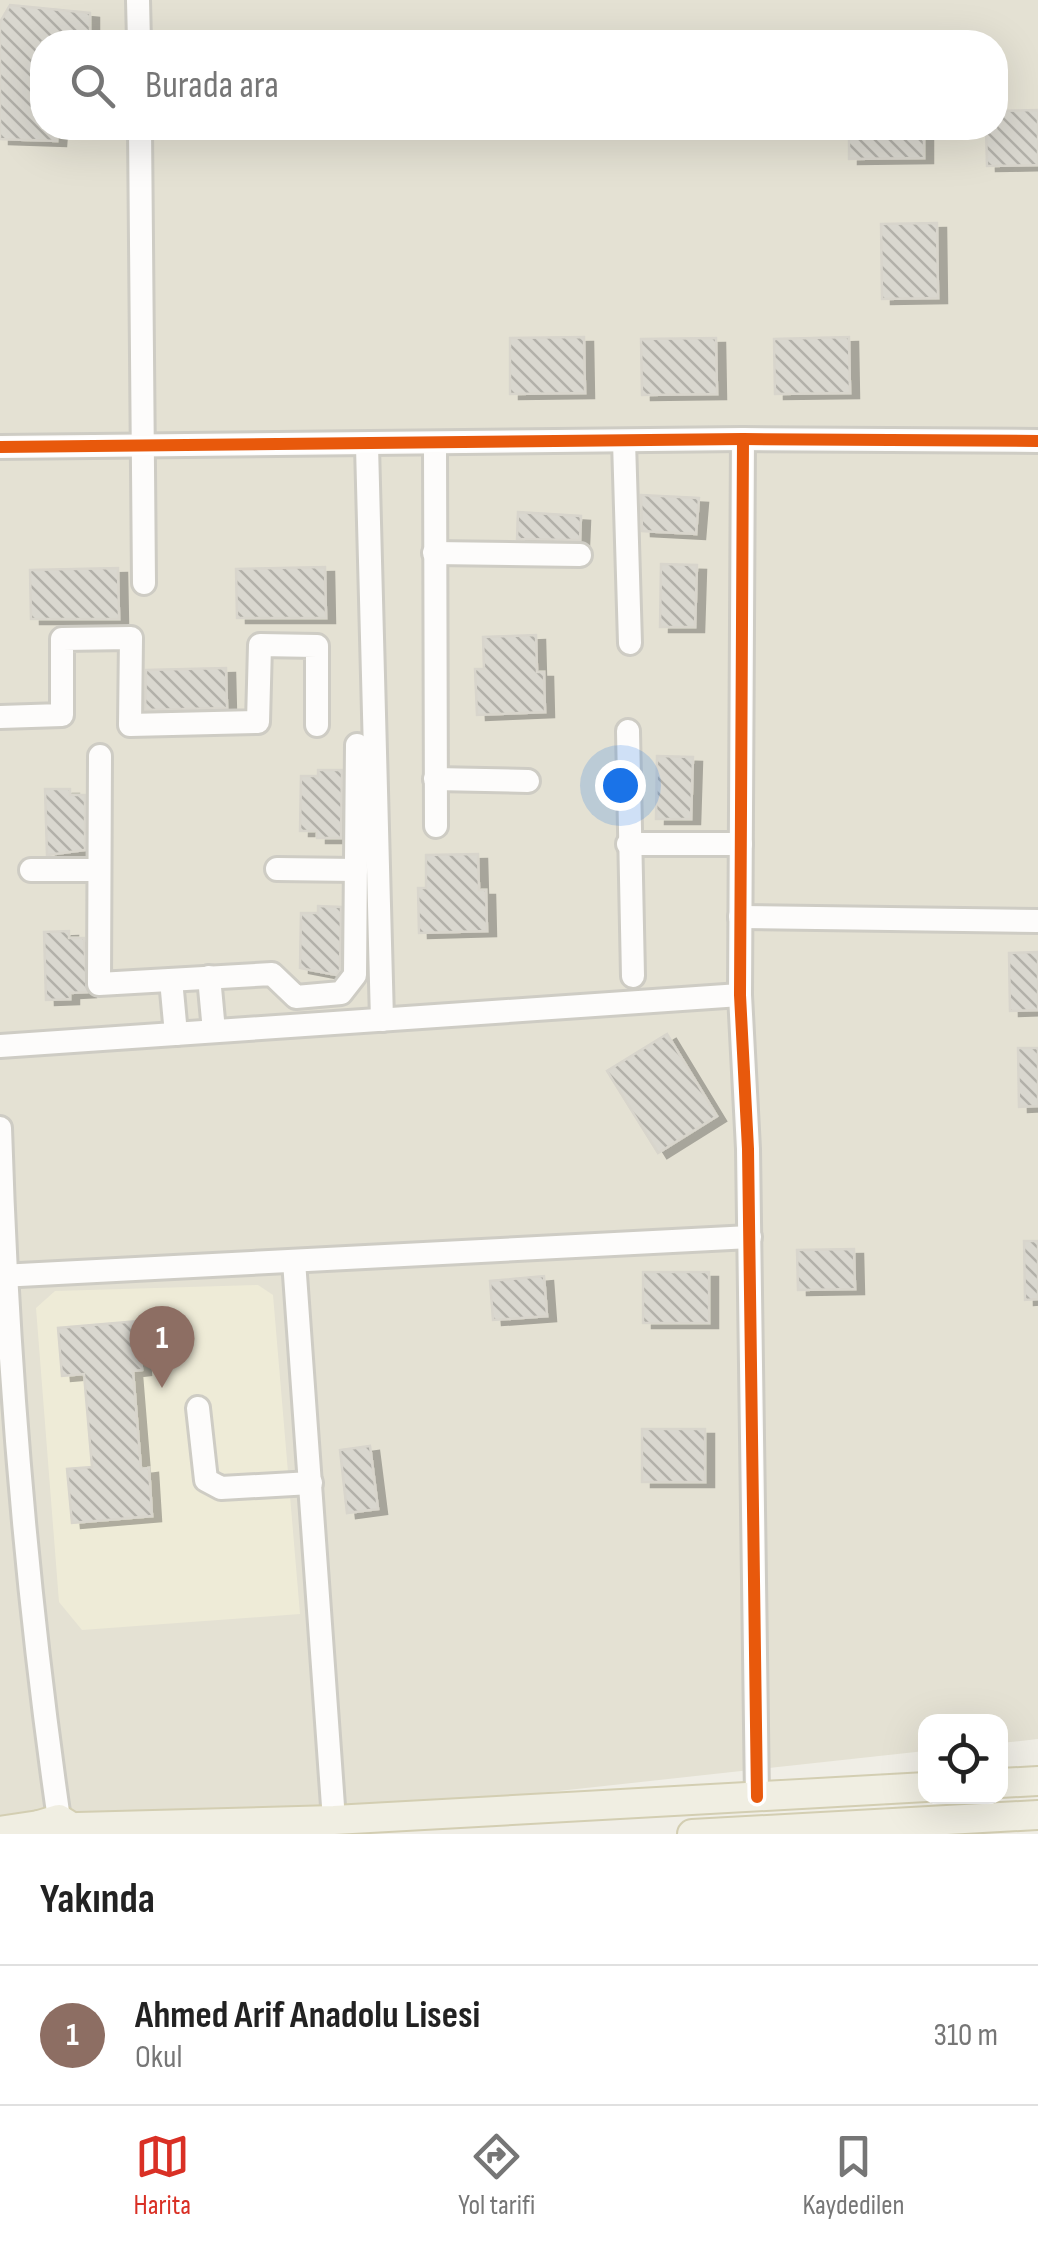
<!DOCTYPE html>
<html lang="tr">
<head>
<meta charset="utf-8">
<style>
  body { margin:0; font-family:"Sofia Sans Condensed",sans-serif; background:#f6f6f6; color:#222 }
  .controls { position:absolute; right:30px; bottom:30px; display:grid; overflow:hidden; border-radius:20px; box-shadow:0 10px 40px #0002 }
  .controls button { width:90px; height:90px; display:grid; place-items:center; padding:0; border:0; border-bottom:2px solid #e0e0e0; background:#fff; color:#222; font:50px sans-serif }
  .you { position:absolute; left:620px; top:785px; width:35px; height:35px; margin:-25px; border:8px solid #fff; border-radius:50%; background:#1a73e8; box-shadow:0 0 0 15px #1a73e833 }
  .badge { display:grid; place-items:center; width:65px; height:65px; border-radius:50%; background:#d93025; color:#fff; font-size:32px; font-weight:700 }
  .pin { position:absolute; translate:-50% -82px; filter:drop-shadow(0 2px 5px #0008) }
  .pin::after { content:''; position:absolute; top:52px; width:35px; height:30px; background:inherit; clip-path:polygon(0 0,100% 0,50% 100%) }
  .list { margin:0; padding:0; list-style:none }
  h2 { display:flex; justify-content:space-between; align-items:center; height:130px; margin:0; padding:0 40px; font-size:42px }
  h2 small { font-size:32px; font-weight:400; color:#767676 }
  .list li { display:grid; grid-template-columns:65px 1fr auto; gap:30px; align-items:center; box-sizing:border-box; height:140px; padding:0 40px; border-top:2px solid #e0e0e0 }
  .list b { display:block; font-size:38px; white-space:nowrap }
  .list p { margin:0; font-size:32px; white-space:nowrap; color:#767676 }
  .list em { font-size:32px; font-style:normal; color:#767676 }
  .icon { flex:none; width:55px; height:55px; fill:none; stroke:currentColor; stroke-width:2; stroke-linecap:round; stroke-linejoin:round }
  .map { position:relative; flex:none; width:1038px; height:1834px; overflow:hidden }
  .search { position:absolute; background:#fff; box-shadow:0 10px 40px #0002; left:30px; right:30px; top:30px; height:110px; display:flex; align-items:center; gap:25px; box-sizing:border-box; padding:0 35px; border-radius:40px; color:#767676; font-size:38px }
  .sheet { height:270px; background:#fff }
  nav { display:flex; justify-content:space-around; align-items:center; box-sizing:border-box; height:140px; border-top:2px solid #e0e0e0; background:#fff; font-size:28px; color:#767676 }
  nav a { display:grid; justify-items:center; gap:5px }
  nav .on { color:#d93025 }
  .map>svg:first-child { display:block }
</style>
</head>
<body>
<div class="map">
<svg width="1038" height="1834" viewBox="0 0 1038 1834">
  <defs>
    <pattern id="building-back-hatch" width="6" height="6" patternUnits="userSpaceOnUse" patternTransform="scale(2.5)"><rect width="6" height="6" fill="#d9d7cf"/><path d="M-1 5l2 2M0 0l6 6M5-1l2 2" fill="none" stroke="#b2b0a9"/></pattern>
    <filter id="shadow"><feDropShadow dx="9" dy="5" stdDeviation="0" flood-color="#0004"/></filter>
  </defs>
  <rect width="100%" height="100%" fill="#f0eee6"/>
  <path fill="#e4e1d3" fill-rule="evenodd" d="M0,0h1038v1739l-37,4 -1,-21h-74l-1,29 -761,83h-164zM42,42h954v86h-954z"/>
  <polygon fill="#eeebd7" points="258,1285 273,1295 300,1614 82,1630 59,1602 36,1308 55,1291"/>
  <g fill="url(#building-back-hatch)" stroke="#d8d5cc" stroke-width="2.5" filter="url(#shadow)">
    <polygon points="10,5 90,13 90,42 42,42 42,128 58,128 57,141 0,139 0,22"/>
    <polygon points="1038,110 1038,165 987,166 986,128 996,128 996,111"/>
    <polygon points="849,128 924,128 924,158 849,159"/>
    <polygon points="937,223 938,298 882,299 881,224"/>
    <polygon points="584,337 585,393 510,394 510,338"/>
    <polygon points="849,337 850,393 775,394 774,339"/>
    <polygon points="716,338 717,394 642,395 641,339"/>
    <polygon points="641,495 699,498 696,534 642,531"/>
    <polygon points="518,512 581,516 580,540 517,539"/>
    <polygon points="661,564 697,565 695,627 660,627"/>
    <polygon points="325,567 326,618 237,618 236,569"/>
    <polygon points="118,568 119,619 31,619 30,570"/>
    <polygon points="536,635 537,672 544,672 545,712 477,715 475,669 484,669 483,637"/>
    <polygon points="226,668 227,708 145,710 146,670"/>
    <polygon points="657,756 693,757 691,819 656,819"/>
    <polygon points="318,770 342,770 341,838 317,838 317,831 300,831 301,776 318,776"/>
    <polygon points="45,789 70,789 70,795 85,795 85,850 47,855"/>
    <polygon points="478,854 479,890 486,890 487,931 419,933 418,888 426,888 426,855"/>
    <polygon points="318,906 341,907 340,970 336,975 300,968 301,913 318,913"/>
    <polygon points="69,931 69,938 84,938 87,992 70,993 70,999 46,1000 44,932"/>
    <polygon points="1038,952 1038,1010 1010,1011 1009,953"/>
    <polygon points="667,1034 717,1116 658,1153 607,1071"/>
    <polygon points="1018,1048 1038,1048 1038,1106 1019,1107"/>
    <polygon points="1024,1241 1038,1241 1038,1299 1025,1300"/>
    <polygon points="854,1249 855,1289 798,1290 797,1250"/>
    <rect x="643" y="1272" width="66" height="51"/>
    <polygon points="544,1276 547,1316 493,1320 490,1281"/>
    <polygon points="138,1321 142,1370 133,1371 141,1469 149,1468 152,1516 72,1523 67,1469 92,1467 84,1374 62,1376 58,1328"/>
    <rect x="642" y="1429" width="63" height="53"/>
    <polygon points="370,1446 378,1509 347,1513 340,1450"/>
  </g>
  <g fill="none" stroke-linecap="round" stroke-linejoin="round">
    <g stroke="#ceccc4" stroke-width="28">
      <g id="minor">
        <polyline points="138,0 139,42"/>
        <polyline points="140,128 144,583"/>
        <polyline points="743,439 740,995 748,1149 757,1797"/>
        <polyline points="624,441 630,643"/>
        <polyline points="435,444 436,826"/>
        <polyline points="367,446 382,1020"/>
        <polyline points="0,447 743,439 1038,441"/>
        <polyline points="434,553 580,555"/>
        <polyline points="0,717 62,715 62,639 131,638 130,725 258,722 260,645 317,646 317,725"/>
        <polyline points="628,731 633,976"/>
        <polyline points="100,756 99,984 272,974 296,997 341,993 355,975 357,745"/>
        <polyline points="435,779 528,781"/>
        <polyline points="628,844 741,844"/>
        <polyline points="277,869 356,870"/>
        <polyline points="31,870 99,870"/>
        <polyline points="740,917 1038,921"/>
        <polyline points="209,977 214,1031"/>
        <polyline points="171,980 176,1034"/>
        <polyline points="0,1046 740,995"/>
        <path d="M0,1128c7,231 26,462 59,691"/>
        <polyline points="294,1261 334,1820"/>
        <polyline points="0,1276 750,1237"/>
        <polyline points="198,1408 206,1480 221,1488 311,1483"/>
      </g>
    </g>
    <g stroke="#d3ceb2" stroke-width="32">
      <g id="major">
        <polyline points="1000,1783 1038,1781"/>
        <polyline points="78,1827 334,1820 926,1787"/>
        <polyline points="0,1831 39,1825"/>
        <polyline points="30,1834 39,1825 59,1819 83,1834"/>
        <polyline points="692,1834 1038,1815"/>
      </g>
    </g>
    <use href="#minor" stroke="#fdfcfb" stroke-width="22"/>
    <use href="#major" stroke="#f0eee2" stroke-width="28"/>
    <g stroke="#fff" stroke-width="19">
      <g id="cycleway">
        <polyline points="743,439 740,995 748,1149 757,1797"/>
        <polyline points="0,447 743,439 1038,441"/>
      </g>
    </g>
    <use href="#cycleway" stroke="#e8590c" stroke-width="12"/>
  </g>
</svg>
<div class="controls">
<button><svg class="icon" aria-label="locate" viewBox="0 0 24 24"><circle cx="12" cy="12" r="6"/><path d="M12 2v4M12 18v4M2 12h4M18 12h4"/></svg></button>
</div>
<div class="you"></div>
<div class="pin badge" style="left:162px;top:1388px;background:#8d6e63">1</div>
<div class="search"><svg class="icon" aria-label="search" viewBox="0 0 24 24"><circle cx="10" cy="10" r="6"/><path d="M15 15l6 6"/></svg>Burada ara</div>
</div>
<section class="sheet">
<h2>Yakında<small></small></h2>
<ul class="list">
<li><span class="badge" style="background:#8d6e63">1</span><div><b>Ahmed Arif Anadolu Lisesi</b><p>Okul</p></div><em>310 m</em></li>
</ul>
</section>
<nav>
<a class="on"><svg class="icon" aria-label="map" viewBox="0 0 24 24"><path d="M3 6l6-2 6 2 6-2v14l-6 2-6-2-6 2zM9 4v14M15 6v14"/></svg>Harita</a>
<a><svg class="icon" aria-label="directions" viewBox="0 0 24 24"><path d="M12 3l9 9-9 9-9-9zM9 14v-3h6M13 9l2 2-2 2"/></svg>Yol tarifi</a>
<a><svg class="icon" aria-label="saved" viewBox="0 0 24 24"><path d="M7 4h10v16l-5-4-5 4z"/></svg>Kaydedilen</a>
</nav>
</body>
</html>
